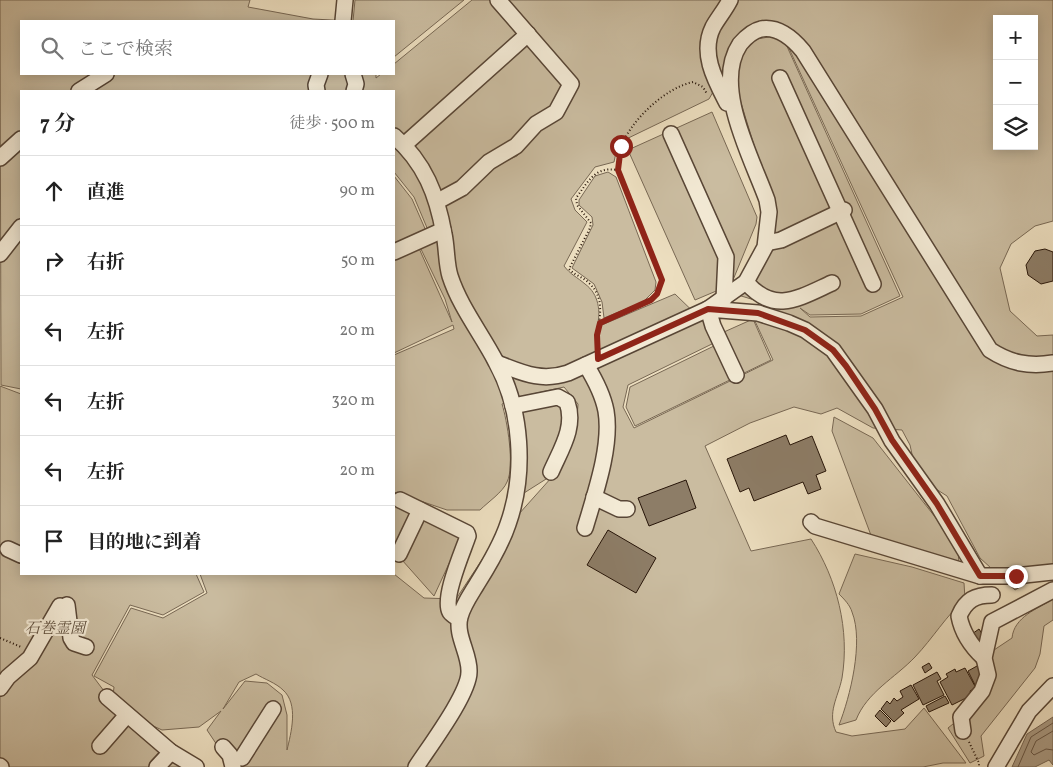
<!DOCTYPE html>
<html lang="ja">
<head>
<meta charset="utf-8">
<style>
  body { margin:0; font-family:Vollkorn,"Noto Serif JP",serif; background:#f2f2f2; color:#222 }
  .controls { position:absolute; right:15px; top:15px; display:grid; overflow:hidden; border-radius:0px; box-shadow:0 2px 12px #0003 }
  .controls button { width:45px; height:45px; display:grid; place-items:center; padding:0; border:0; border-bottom:1px solid #e0e0e0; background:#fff; color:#222; font:25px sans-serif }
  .stop { position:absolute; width:15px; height:15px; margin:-11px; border:4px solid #8f2418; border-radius:50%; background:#fff }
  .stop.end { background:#8f2418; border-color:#fff; box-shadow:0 1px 5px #0008 }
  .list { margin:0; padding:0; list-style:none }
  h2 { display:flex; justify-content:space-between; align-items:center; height:65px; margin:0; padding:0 20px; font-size:21px }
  h2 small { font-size:16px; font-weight:400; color:#767676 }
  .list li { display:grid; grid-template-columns:32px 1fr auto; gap:15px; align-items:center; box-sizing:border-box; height:70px; padding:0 20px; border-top:1px solid #e0e0e0 }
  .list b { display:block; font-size:19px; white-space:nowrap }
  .list em { font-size:16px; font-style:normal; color:#767676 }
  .icon { flex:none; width:28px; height:28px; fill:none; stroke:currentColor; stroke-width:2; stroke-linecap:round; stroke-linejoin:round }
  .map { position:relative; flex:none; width:1053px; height:767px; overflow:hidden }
  .search { position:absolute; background:#fff; box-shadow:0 2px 12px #0003; left:20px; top:20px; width:375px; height:55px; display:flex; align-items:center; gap:12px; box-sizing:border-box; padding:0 18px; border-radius:0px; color:#767676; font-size:19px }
  .panel { position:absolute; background:#fff; box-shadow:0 2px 12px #0003; left:20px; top:90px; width:375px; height:485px; border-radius:0px }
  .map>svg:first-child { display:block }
</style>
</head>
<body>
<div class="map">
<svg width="1053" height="767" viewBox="0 0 1053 767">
  <rect width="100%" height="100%" fill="#ecdebf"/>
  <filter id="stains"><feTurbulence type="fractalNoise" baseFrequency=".004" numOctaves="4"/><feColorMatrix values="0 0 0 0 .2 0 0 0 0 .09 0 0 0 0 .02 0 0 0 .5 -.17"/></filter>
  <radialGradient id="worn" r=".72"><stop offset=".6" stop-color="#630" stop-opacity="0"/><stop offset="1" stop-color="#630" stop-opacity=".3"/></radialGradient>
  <g fill="#cabca0" stroke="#786854" fill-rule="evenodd">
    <path d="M0,0h250l-2,7 65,12 37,2h-329v53h355v4l5,-4h13v-10l78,-64h29l73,83 -79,82 22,-9 24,-28 19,-13 19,-31 -72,-84h546v221l-18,5 -24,18 -11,24 10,43 27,25 16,-1v233l-38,22 -35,-32 -33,-62 -30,-19 -7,-32 -8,-15 -29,-2 -36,-20 -16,6 -27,-7 -44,16 -45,23 46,105 60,-12c26,40 39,91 31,139 -4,20 -15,34 -6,54l16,4 53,-7 19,-21 42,55h-23l-20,4h-686l-18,-19 -12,-18 14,-19 -22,16 -37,3 -13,-6 -36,-28 1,-9 -20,-11 37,-68 32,10 44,-25 -7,-19h194l30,24 32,1 37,-56 67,-75 17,-48 1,-16 -14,-17 -45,10 -17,7c5,16 13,62 5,78 -4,10 -19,20 -27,28h-33l-53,-18v-137l60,-26 -1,-4 -59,28v-177l18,23 18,41 -12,6 34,76 -7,-23 -25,-52 13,-5 -19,-45 -20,-25v-81h-373v298l-20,-4zM997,19h37v127h-37zM786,29l1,15 116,253 -42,19 -51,1 -10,-9 10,7 51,-1 39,-18 -115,-254 -11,-6 -22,4 -10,13 -8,27 27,88 6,85 -29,42 36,11 -20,13 19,41 -139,68 -11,-21 5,-22 88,-43 -9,-17 -32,-31 -78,33c4,-15 2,-33 -12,-43 -8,-7 -14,-9 -21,-18l23,-44 -12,-12 -4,-11 24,-32 19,-5 4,-19 91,-44 13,-23 5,-23 12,-19zM256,674c8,5 20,9 27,16 16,14 8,43 4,60v-35l-5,-20 -15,-12 -22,-2 -22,28 16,-27z"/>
    <polygon points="355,0 464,0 394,57 394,21 353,21"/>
    <polygon points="712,112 757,217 756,224 733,280 721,289 695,300 628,150"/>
    <polygon points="608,172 616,177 656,282 655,290 643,302 604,318 602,302 594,284 572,268 593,225 592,217 579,205 579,200 595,176"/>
    <polygon points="753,319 771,360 635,426 626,407 630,387 718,344 715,336"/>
    <polygon points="0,386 21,394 21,574 196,574 204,592 163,615 130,605 92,675 107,695 202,767 0,767"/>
    <polygon points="521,400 572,401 554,474 524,493 526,463"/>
    <polygon points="834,417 873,438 939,522 948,538 958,546 959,566 872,538 832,431"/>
    <polygon points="394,497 465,529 434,596 394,551"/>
    <path d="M855,554l57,13 52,16 1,16c-19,17 -32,39 -50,58 -20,21 -48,35 -59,63l-17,5c11,-28 25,-83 13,-113 -2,-7 -8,-13 -13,-18z"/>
    <path d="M1053,599v21l-9,6 -4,28 -5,14 -54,68 3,20 -14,7 -22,-35 26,-21 14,-53 24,-16c2,-21 25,-29 41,-39z"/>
  </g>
  <polygon fill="#a99981" stroke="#756451" points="1053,717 1053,765 1049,760 1035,767 1012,767 1027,734"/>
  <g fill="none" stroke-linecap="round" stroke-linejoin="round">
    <g stroke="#685644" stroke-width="1">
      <polyline points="1053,731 1036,741 1031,752 1034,755 1046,749 1053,750"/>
      <polyline points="1018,767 1031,737 1053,723"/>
    </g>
  </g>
  <g fill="#8d7d67" stroke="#261408">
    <polygon points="1045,249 1053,252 1053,281 1041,284 1028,275 1026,265 1035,251"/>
    <polygon points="786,435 790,445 812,436 826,471 816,475 821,489 808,494 803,482 754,501 749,488 740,492 727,459"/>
    <polygon points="686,480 696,508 649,526 638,498"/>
    <polygon points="608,530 656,558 636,593 587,565"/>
    <polygon points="979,629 984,637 977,642 972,634"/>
    <polygon points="929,663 932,668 925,673 922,667"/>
    <polygon points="977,666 982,675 980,682 975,685 968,671"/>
    <polygon points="965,668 976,688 970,691 972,695 952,705 940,682 948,677 946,674 955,669 956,672"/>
    <polygon points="937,672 941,679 937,681 944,695 923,705 913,685"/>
    <polygon points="911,685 919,699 901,710 904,713 894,722 881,709 887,701 890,704 894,698 897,701 903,697 900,691"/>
    <polygon points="945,696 949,703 929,712 926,706"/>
    <polygon points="880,710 891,721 886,727 875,716"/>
  </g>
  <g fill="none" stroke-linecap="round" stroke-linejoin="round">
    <g stroke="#584636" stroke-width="18">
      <g id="minor">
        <polyline points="343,21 345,0"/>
        <polyline points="353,74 356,84 354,91"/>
        <polyline points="780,78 873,284"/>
        <polyline points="79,91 106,74"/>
        <polyline points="317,91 316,85 320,74"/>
        <path d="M727,103c-12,-23 -27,-50 -14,-76 5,-9 12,-17 17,-27"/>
        <polyline points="671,134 726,257 724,299"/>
        <path d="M394,136c31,27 43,59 50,98 3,14 2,29 6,42 10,31 31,57 46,86 26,47 30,111 12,162 -7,21 -19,41 -31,60 -6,10 -14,21 -17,33 -5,18 10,37 9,55 0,22 -40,75 -53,95"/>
        <polyline points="404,145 528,34"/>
        <polyline points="0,158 21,139"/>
        <polyline points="438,201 462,188 489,162 516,146 536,124 556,112 571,84 498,0"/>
        <polyline points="766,243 781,240 844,210"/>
        <polyline points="394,252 443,230"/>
        <polyline points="0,254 21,227"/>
        <path d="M746,282c28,33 53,16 86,1"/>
        <path d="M497,363c26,10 44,19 71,10l140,-64 38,-27 19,-35 4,-35 -2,-12c-15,-42 -55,-114 -27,-156 6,-7 12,-13 21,-15 17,-3 32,10 42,22l187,299c20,13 39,17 63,13"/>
        <polyline points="736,375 713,326 708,309 758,313 789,323 805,330 833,350 875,409 892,441 937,504 980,576"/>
        <path d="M513,406l45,-9 9,5c9,25 -6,47 -16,70"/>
        <polyline points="594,497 619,509 627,509"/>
        <path d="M400,500l67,33 1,3c-5,15 -26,62 -18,76 2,3 6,5 9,7"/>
        <polyline points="811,522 815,526 980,576 1015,576 1053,572"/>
        <path d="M585,528c10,-34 27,-82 21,-117 -3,-16 -12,-33 -20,-46"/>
        <polyline points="8,549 21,555"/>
        <polyline points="399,554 420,510"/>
        <polyline points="67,605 71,638 74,643 86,647"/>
        <path d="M984,658c-12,-11 -22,-26 -25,-42 7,-16 16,-21 33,-21"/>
        <polyline points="0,688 8,677 30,658 60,606"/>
        <polyline points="107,697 171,752 196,767"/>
        <polyline points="963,731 961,717 982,691 988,675 984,658 992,622 1053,590"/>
        <polyline points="100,746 127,715"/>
        <polyline points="223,747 230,755 233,767"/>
        <polyline points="242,758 273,709"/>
        <polyline points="0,766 1,767"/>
        <polyline points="157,767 171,752"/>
        <polyline points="996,767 1029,711 1053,686"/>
      </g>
    </g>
    <g stroke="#261408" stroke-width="2" stroke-dasharray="1 2.5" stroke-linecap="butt">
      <path d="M617,170c1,-7 1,-16 4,-23 10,-27 44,-59 72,-65l10,5 4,7"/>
      <path d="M597,344c0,-22 11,-43 -8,-61 -6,-6 -15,-8 -20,-14l21,-41 1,-5 -14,-18 -1,-7c12,-16 19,-32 41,-28l45,110 -5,14 -6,6 -51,23"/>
      <polyline points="0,638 21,647"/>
      <polyline points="969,742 979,763 979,767"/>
    </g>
    <use href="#minor" stroke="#f3ead5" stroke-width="15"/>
  </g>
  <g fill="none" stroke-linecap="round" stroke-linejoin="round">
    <polyline stroke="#8f2418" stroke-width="6" points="621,146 618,170 662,280 657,294 651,300 600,323 597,335 598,359 708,309 758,313 805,330 833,350 846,366 875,409 892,440 937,504 980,576 1016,576"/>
  </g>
  <g text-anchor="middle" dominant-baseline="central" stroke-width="4.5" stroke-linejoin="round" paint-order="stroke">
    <g font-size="15" font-style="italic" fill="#5f4f3d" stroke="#f3ead5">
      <text x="55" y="629">石巻霊園</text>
    </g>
  </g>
  <rect width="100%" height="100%" filter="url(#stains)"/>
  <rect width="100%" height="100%" fill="url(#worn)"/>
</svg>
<div class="controls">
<button>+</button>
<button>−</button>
<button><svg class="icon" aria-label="layers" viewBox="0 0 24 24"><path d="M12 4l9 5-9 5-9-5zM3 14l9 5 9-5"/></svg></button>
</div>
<div class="stop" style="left:621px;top:146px"></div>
<div class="stop end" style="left:1016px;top:576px"></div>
<div class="search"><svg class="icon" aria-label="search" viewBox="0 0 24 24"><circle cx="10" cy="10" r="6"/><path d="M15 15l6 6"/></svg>ここで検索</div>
<section class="panel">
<h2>7 分<small>徒歩 · 500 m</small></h2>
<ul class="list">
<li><svg class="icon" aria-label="ahead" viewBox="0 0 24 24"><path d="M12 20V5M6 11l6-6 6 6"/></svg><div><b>直進</b></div><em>90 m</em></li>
<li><svg class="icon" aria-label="right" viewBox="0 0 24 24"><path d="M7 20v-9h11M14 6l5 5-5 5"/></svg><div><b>右折</b></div><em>50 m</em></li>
<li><svg class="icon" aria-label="left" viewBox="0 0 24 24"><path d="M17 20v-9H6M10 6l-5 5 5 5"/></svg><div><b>左折</b></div><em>20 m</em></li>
<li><svg class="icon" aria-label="left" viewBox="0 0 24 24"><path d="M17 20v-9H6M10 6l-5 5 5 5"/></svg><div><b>左折</b></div><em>320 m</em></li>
<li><svg class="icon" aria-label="left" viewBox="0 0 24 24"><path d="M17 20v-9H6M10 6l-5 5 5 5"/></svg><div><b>左折</b></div><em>20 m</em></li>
<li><svg class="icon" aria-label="arrive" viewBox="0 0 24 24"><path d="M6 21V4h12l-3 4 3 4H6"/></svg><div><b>目的地に到着</b></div></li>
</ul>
</section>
</div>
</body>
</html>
